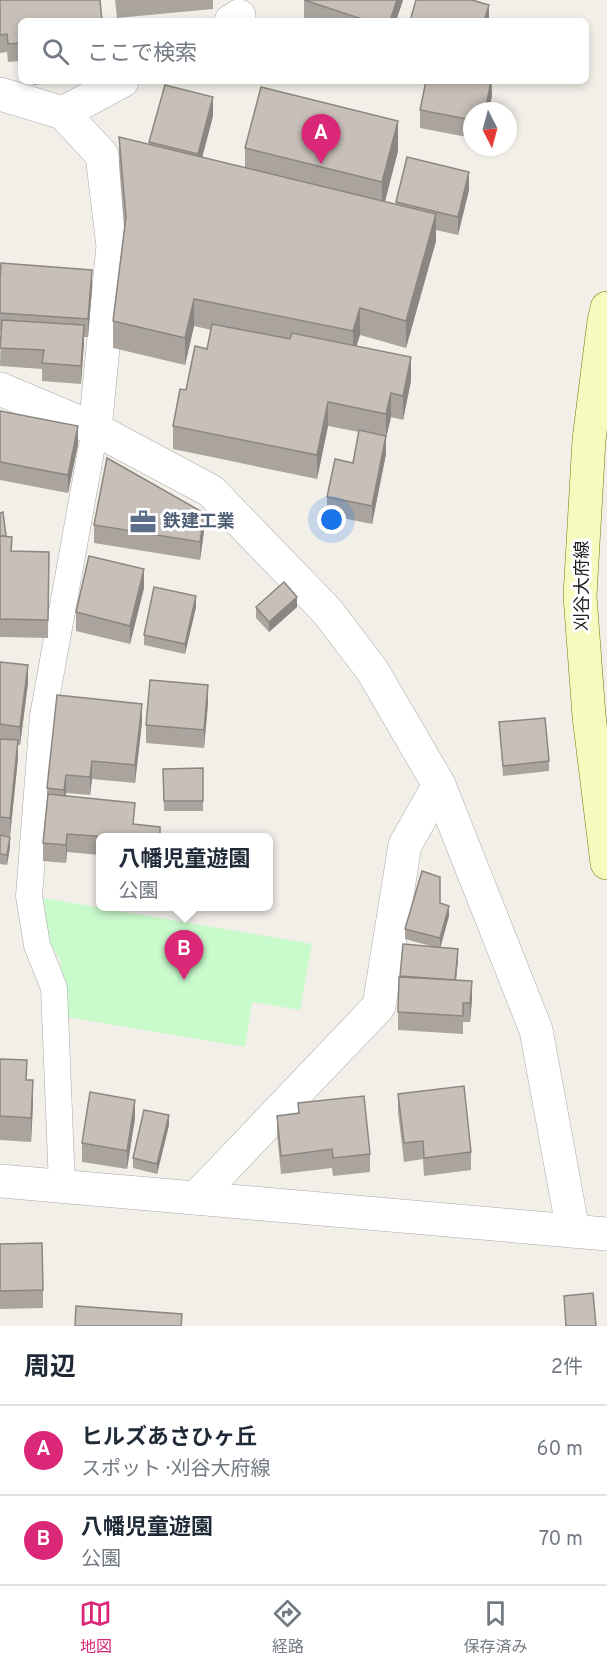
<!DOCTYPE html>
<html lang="ja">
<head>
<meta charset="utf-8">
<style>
  body { margin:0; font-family:Overpass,"Noto Sans JP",sans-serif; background:#f6f6f7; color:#1f2937 }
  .compass { position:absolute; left:463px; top:102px; width:54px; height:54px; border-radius:50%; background:#fff; box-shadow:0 3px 9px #0003; rotate:174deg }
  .you { position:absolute; left:332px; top:520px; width:21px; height:21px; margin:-15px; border:4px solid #fff; border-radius:50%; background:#1a73e8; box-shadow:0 0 0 9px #1a73e833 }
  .badge { display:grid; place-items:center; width:39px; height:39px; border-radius:50%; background:#db2777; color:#fff; font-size:20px; font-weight:700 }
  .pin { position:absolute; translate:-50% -50px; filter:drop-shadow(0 2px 3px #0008) }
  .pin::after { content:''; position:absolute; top:32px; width:21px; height:18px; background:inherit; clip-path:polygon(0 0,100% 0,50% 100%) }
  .popup { position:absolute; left:96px; top:833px; width:177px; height:78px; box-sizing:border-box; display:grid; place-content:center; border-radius:9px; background:#fff; filter:drop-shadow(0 2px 4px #0005); font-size:20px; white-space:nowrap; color:#747a83 }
  .popup b { font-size:22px; color:#1f2937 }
  .popup::after { content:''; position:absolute; left:50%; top:100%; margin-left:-12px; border:12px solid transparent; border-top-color:#fff }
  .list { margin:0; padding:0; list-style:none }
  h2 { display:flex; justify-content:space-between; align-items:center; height:78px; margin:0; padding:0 24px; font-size:26px }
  h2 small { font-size:20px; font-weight:400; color:#747a83 }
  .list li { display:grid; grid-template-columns:39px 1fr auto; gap:18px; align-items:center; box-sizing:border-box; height:90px; padding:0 24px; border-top:2px solid #e0e1e3 }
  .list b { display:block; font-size:22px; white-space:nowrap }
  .list p { margin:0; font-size:20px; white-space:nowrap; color:#747a83 }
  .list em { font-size:20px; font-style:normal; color:#747a83 }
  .icon { flex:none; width:33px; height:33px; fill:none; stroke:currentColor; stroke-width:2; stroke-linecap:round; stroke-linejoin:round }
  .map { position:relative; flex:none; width:607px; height:1326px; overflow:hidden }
  .search { position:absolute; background:#fff; box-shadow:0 3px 9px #0003; left:18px; right:18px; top:18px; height:66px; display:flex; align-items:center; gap:15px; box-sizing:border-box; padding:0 21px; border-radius:9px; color:#747a83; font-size:22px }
  .sheet { height:258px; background:#fff }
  nav { display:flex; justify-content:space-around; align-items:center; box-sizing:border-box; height:84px; border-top:2px solid #e0e1e3; background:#fff; font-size:16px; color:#747a83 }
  nav a { display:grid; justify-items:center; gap:3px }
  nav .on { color:#db2777 }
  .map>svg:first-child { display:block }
</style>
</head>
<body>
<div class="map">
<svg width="607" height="1326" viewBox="0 0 607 1326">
  <rect width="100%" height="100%" fill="#f2efe9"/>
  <polygon fill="#c8facc" points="44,898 312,944 300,1010 252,1002 245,1047 67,1017 60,959 42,932"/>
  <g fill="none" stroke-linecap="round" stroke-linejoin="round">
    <g stroke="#a9a9a9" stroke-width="27">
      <polyline id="lane" points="62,1186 54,988 37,945 29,896 43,716 95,429"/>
    </g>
    <g stroke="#a9a9a9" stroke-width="34">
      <g id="street">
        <polyline points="231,21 239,16"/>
        <polyline points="0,94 63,113 102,155 113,246 95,429"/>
        <polyline points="63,113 122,81"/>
        <polyline points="0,389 95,429 211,491 327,611 372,670 439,785 536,1030 573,1231"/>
        <polyline points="0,1181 607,1234"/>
        <polyline points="196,1198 379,1006 405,845 439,785"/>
      </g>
    </g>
    <g stroke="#707d05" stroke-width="34">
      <polyline id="secondary" points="607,308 604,321 589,440 580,596 589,716 607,863"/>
    </g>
    <use href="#lane" stroke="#fff" stroke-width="26"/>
    <use href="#street" stroke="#fff" stroke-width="33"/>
    <use href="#secondary" stroke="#f7fabf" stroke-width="33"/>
  </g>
  <g fill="#aba49e">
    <polygon points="0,0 21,21 21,61 8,62 7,52 0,53"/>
    <polygon points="115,0 213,0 213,9 117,18"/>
    <polygon points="304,0 403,0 396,21 312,21 304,18"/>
    <polygon points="33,81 70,81 33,85"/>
    <polygon points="492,81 492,96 472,111 472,138 420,128 420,110"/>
    <polygon points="213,116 202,158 245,168 245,148 398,151 385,202 396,204 396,202 469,190 458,235 436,230 436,241 406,348 360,335 356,346 411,381 403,420 391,417 386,438 386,454 372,524 327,515 327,497 353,463 359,432 328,426 317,479 173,449 173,426 186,390 207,349 211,330 194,326 185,365 113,348 113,321 124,228 119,164 119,137 149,145 149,142"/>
    <polygon points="0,280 92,288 88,337 84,337 81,384 42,381 42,369 0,366 1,331 0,331"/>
    <polygon points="0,411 78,444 68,493 0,480"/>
    <polygon points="0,513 6,536 12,551 49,552 48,638 0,637"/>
    <polygon points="94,525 204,531 200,560 94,543"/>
    <polygon points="144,588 130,644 76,631 76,612"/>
    <polygon points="196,607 185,654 144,645 144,635"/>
    <polygon points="256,607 297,607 269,632 256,618"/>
    <polygon points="0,662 28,683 20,745 18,745 18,758 10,836 0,835"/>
    <polygon points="208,703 204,748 146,743 146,725"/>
    <polygon points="142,722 135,783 92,779 90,795 66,793 65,796 135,825 160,837 100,837 100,855 67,852 66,863 43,861 43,843 47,800 47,788"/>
    <polygon points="499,722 549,761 549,771 503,776"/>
    <polygon points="203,768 203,811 164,811 163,769"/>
    <polygon points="0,835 10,847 7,865 0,864"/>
    <polygon points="440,903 449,916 440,947 458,959 456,980 472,999 470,1022 463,1022 463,1034 398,1030 398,1012 400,977 431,946 405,939 405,929"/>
    <polygon points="0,1059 27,1080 33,1104 31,1142 0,1140"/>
    <polygon points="398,1094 471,1152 471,1170 424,1176 423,1159 404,1162 398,1112"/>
    <polygon points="298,1103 370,1154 370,1172 333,1176 332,1168 281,1174 277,1134 277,1116 298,1114"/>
    <polygon points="135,1118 127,1169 82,1162 82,1143"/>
    <polygon points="169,1125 157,1174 133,1168 133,1158"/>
    <polygon points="0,1244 43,1290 43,1308 0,1309"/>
  </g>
  <g fill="#8b8681">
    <polygon points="397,0 403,0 396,21 390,21"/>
    <polygon points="489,5 489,21 484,21"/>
    <polygon points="491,81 492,96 489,111 485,111"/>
    <polygon points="213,97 213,116 198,173 198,154"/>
    <polygon points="398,121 398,151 382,212 382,182"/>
    <polygon points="469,172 469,190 458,235 458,217"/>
    <polygon points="436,214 436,241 406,348 406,321"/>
    <polygon points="92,270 92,288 88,337 88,319"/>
    <polygon points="194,299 194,326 185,365 185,338"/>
    <polygon points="360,308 360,335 353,358 353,331"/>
    <polygon points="84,325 84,344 81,384 81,366"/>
    <polygon points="411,357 411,381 403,420 403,396"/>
    <polygon points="391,393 391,417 386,438 386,414"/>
    <polygon points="328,402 328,426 317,479 317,455"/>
    <polygon points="78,426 78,444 68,493 68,475"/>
    <polygon points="386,436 386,454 372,524 372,506"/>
    <polygon points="204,513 204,531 200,560 200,542"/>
    <polygon points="144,569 144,588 130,644 130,626"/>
    <polygon points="196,596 196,607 185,654 185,644"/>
    <polygon points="297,597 297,607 269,632 269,622"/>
    <polygon points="28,665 28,683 20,745 20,727"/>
    <polygon points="208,685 208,703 204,748 204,730"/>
    <polygon points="142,704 142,722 135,783 135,765"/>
    <polygon points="18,740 18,758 10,836 10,818"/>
    <polygon points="92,761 92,779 90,795 90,777"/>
    <polygon points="66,775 66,793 64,808 64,790"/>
    <polygon points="67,834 67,852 66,863 66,845"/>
    <polygon points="10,837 10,847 7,865 7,855"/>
    <polygon points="449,906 449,916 440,949 440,938"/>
    <polygon points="458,949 458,959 455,991 455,981"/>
    <polygon points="472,981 472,999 470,1022 470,1003"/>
    <polygon points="33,1080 33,1104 31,1142 31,1118"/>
    <polygon points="135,1100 135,1118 127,1169 127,1151"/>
    <polygon points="169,1115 169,1125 157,1174 157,1164"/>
  </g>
  <g fill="#c7bfb8" stroke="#8b8681" stroke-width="1.5">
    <polygon points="0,0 100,0 102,21 21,21 21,43 8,44 7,34 0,35"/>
    <polygon points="304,0 397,0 390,21 368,21"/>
    <polygon points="416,0 472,0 489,5 484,21 410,21"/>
    <polygon points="426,81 491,81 485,111 472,111 472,120 420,110"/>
    <polygon points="165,85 213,97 198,154 149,142"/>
    <polygon points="261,87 398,121 382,182 245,148"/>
    <polygon points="119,137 436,214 406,321 360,308 353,331 194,299 185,338 113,321 126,217"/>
    <polygon points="407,157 469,172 458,217 396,202"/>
    <polygon points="1,263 92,270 88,319 0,313 0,280"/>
    <polygon points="2,320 84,325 81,366 42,363 44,350 0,348"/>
    <polygon points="212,324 290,339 292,333 411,357 403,396 391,393 386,414 328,402 317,455 173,426 180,389 186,390 195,346 207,349"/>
    <polygon points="0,411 78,426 68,475 0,462"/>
    <polygon points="359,430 386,436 372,506 327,497 335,459 353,463"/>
    <polygon points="107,458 204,513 200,542 94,525"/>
    <polygon points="3,512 6,536 0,536 0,513"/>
    <polygon points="0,536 12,537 11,551 49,552 48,620 0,619"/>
    <polygon points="89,556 144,569 130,626 76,612"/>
    <polygon points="284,582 297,597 269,622 256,607"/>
    <polygon points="154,587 196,596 185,644 144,635"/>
    <polygon points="0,662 28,665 20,727 0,724"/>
    <polygon points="150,680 208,685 204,730 146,725"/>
    <polygon points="57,695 142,704 135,765 92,761 90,777 66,775 64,790 47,788"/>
    <polygon points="545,718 549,761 503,766 499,722"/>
    <polygon points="0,739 18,740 10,818 0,817"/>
    <polygon points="203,768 203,801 164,801 163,769"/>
    <polygon points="48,794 135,803 133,824 160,827 160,837 108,837 67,834 66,845 43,843"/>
    <polygon points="0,835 10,837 7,855 0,854"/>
    <polygon points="422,871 440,877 440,903 449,906 440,938 405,929"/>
    <polygon points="403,944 458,949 455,980 400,976"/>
    <polygon points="399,977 472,981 470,1003 463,1003 463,1016 398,1012"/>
    <polygon points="0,1059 27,1060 26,1080 33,1080 31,1118 0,1116"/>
    <polygon points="464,1086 471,1152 424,1158 423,1141 404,1143 398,1094"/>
    <polygon points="90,1092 135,1100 127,1151 82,1143"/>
    <polygon points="364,1096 370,1154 333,1158 332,1149 281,1156 277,1116 299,1113 298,1103"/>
    <polygon points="144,1110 169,1115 157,1164 133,1158"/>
    <polygon points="42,1243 43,1290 0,1291 0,1244"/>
    <polygon points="593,1293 596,1326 566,1326 564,1296"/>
    <polygon points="76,1306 182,1314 181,1326 75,1326"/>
  </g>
  <defs>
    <g id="office-bare" transform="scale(2.07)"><path d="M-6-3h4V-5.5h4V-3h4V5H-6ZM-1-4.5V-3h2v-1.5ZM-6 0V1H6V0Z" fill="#5c6f8a" stroke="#fff" stroke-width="2.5" paint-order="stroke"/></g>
  </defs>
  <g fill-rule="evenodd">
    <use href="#office-bare" x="143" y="522"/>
  </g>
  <g text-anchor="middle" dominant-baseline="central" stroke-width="6" stroke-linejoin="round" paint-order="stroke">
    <g font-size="18" font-weight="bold" fill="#4e5e75" stroke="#fff" text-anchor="start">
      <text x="163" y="522">鉄建工業</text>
    </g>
    <g font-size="18" fill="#222" stroke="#fff">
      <text transform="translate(583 586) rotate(-90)">刈谷大府線</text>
    </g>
  </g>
</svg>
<svg class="compass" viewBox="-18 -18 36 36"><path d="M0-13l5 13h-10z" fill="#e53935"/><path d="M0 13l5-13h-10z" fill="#747a83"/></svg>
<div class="you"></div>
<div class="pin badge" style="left:321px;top:164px">A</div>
<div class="pin badge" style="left:184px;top:980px">B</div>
<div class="popup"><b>八幡児童遊園</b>公園</div>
<div class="search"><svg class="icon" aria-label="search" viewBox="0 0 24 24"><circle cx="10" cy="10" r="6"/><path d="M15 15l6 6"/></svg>ここで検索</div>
</div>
<section class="sheet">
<h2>周辺<small>2件</small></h2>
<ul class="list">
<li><span class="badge">A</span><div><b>ヒルズあさひヶ丘</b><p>スポット · 刈谷大府線</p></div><em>60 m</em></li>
<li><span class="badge">B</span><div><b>八幡児童遊園</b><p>公園</p></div><em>70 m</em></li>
</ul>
</section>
<nav>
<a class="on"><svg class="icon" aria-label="map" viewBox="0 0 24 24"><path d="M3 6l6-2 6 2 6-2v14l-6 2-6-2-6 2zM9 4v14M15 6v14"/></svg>地図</a>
<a><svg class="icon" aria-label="directions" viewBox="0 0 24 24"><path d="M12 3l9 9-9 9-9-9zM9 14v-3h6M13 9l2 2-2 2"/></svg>経路</a>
<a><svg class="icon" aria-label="saved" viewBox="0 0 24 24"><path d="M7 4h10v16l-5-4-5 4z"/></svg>保存済み</a>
</nav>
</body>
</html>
